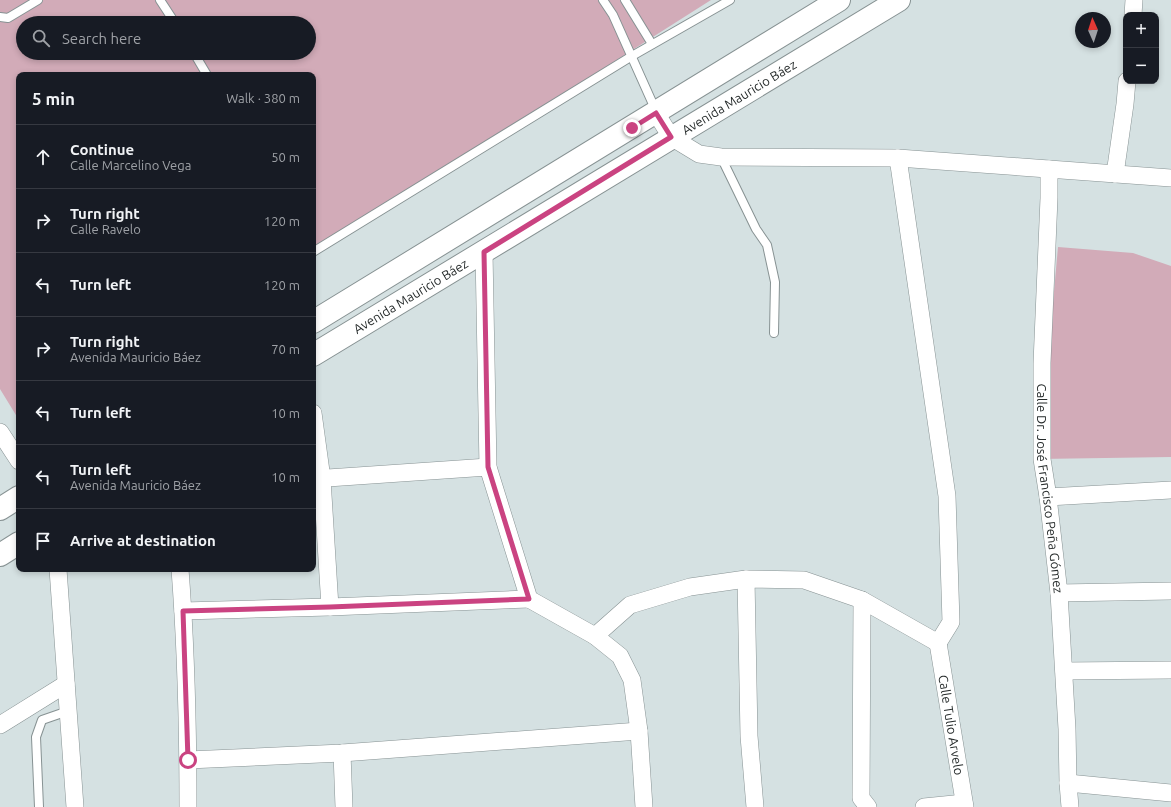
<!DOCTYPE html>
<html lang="en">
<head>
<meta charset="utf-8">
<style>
  body { margin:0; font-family:Ubuntu,sans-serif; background:#242831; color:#f1f3f6 }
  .controls { position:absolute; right:12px; top:12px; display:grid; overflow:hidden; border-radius:8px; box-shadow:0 2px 6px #0003 }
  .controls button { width:36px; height:36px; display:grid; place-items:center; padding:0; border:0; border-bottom:1px solid #363941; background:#171b24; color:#f1f3f6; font:20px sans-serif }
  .compass { position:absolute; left:1075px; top:12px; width:36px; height:36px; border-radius:50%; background:#171b24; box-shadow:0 2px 6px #0003; rotate:357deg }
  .stop { position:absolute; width:12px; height:12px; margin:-9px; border:3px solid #ca4381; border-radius:50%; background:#fff }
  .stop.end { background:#ca4381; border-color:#fff; box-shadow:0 1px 4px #0008 }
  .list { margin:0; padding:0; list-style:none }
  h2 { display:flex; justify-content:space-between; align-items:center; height:52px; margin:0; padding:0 16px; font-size:17px }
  h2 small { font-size:13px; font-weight:400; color:#9ea1a6 }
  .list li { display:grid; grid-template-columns:26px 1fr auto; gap:12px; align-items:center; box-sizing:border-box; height:64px; padding:0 16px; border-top:1px solid #363941 }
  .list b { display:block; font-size:15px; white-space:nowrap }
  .list p { margin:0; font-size:13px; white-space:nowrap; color:#9ea1a6 }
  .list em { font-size:13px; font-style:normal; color:#9ea1a6 }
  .icon { flex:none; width:22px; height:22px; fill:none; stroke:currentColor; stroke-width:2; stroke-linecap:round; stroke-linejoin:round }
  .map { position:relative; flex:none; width:1171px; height:807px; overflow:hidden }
  .search { position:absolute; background:#171b24; box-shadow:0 2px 6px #0003; left:16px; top:16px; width:300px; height:44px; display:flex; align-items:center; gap:10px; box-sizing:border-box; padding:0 14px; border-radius:22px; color:#9ea1a6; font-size:15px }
  .panel { position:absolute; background:#171b24; box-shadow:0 2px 6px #0003; left:16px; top:72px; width:300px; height:500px; border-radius:8px }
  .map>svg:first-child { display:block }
</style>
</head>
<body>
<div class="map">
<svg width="1171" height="807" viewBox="0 0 1171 807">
  <rect width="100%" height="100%" fill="#d5e1e2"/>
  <g fill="#d2abb8" fill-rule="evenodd">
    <path d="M0,0h711l-398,253v-178h-294v345l-19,-31zM23,23h286v30h-286z"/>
    <polygon points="1058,247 1133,253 1171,266 1171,457 1039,459"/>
  </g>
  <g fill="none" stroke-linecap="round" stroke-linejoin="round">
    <g stroke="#879293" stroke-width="10">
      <g id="lane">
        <polyline points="160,0 175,23"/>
        <polyline points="603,0 613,15 656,111"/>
        <polyline points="625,0 652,44"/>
        <polyline points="0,17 8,18 38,0"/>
        <polyline points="194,53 207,75"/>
        <polyline points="721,157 756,229 767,245 775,282 774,333"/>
        <polyline points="313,252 632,56 730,0"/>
        <polyline points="39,807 36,737 42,720 68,711"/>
      </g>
    </g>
    <g stroke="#879293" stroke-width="18">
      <g id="street">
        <polyline points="1133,15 1134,0"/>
        <polyline points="656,113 671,137 699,154 721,157 898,158 1171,178"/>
        <polyline points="898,158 947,496 951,622 938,643"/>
        <path id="s1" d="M1049,169v29l-7,165v96l6,38 11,96 8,136 1,54 2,24"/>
        <polyline points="1115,174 1125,104 1127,81"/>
        <polyline points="484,252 488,467 529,599 595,636 620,656 632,680 639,731 644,807"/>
        <polyline points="313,413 322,479 330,607"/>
        <polyline points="0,432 19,461"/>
        <polyline points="313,479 488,467"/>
        <polyline points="1048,497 1171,490"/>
        <polyline points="58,569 75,807"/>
        <path d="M180,569c6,79 8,159 8,238"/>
        <polyline points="746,579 749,736 755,807"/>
        <polyline points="1059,593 1171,591"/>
        <polyline points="862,600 861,798 868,807"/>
        <polyline points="183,611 330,607 529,599"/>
        <polyline points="595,636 630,605 690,587 746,579 804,580 862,600 938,643"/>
        <path id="s2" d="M938,643l27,164"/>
        <polyline points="1064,671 1171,670"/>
        <polyline points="0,725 66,684"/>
        <polyline points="342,753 344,807"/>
        <polyline points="188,760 342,753 639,731"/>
        <polyline points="1068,783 1171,793"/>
        <polyline points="924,807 964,803"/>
      </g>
    </g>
    <g stroke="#879293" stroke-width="24">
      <g id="secondary">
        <polyline points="313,322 839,0"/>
        <path id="s3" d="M313,355l586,-355"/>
        <polyline points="0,509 19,497"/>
        <polyline points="0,555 19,543"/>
      </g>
    </g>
    <use href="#lane" stroke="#fff" stroke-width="8"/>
    <use href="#street" stroke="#fff" stroke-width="17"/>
    <use href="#secondary" stroke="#fff" stroke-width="22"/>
  </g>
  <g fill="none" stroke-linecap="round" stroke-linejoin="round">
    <polyline stroke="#ca4381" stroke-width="5" points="188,760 183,611 330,607 529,599 488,467 484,252 671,137 656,113 632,128"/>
  </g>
  <g text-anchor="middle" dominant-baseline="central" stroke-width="3.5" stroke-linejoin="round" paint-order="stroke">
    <g font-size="13" fill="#262b2b" stroke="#d5e1e2">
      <text stroke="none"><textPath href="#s3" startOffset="498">Avenida Mauricio Báez</textPath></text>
      <text stroke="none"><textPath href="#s3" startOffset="114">Avenida Mauricio Báez</textPath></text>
      <text stroke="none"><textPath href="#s1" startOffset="320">Calle Dr. José Francisco Peña Gómez</textPath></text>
      <text stroke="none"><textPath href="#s2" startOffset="83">Calle Tulio Arvelo</textPath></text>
    </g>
  </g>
</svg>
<div class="controls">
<button>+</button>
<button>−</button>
</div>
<svg class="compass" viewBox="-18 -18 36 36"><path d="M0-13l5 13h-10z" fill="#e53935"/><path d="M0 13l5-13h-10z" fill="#9ea1a6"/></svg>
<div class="stop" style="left:188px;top:760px"></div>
<div class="stop end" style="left:632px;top:128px"></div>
<div class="search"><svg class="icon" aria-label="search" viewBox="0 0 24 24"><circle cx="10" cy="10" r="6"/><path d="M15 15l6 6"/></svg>Search here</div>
<section class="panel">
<h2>5 min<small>Walk · 380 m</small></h2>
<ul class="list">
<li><svg class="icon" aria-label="ahead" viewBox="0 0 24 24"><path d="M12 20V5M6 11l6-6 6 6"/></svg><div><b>Continue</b><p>Calle Marcelino Vega</p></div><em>50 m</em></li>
<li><svg class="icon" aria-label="right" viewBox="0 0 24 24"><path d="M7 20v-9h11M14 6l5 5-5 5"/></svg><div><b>Turn right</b><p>Calle Ravelo</p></div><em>120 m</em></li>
<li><svg class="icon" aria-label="left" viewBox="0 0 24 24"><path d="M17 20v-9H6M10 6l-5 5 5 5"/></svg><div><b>Turn left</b></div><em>120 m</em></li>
<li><svg class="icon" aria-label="right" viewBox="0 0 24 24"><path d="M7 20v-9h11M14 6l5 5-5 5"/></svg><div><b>Turn right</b><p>Avenida Mauricio Báez</p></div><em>70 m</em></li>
<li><svg class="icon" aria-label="left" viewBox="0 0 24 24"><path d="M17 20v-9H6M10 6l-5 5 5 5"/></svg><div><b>Turn left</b></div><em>10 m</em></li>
<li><svg class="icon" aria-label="left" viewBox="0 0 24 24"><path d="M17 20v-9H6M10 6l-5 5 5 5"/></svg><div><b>Turn left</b><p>Avenida Mauricio Báez</p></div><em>10 m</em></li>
<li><svg class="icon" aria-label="arrive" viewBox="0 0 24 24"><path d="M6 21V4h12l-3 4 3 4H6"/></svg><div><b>Arrive at destination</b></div></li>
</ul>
</section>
</div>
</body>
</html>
